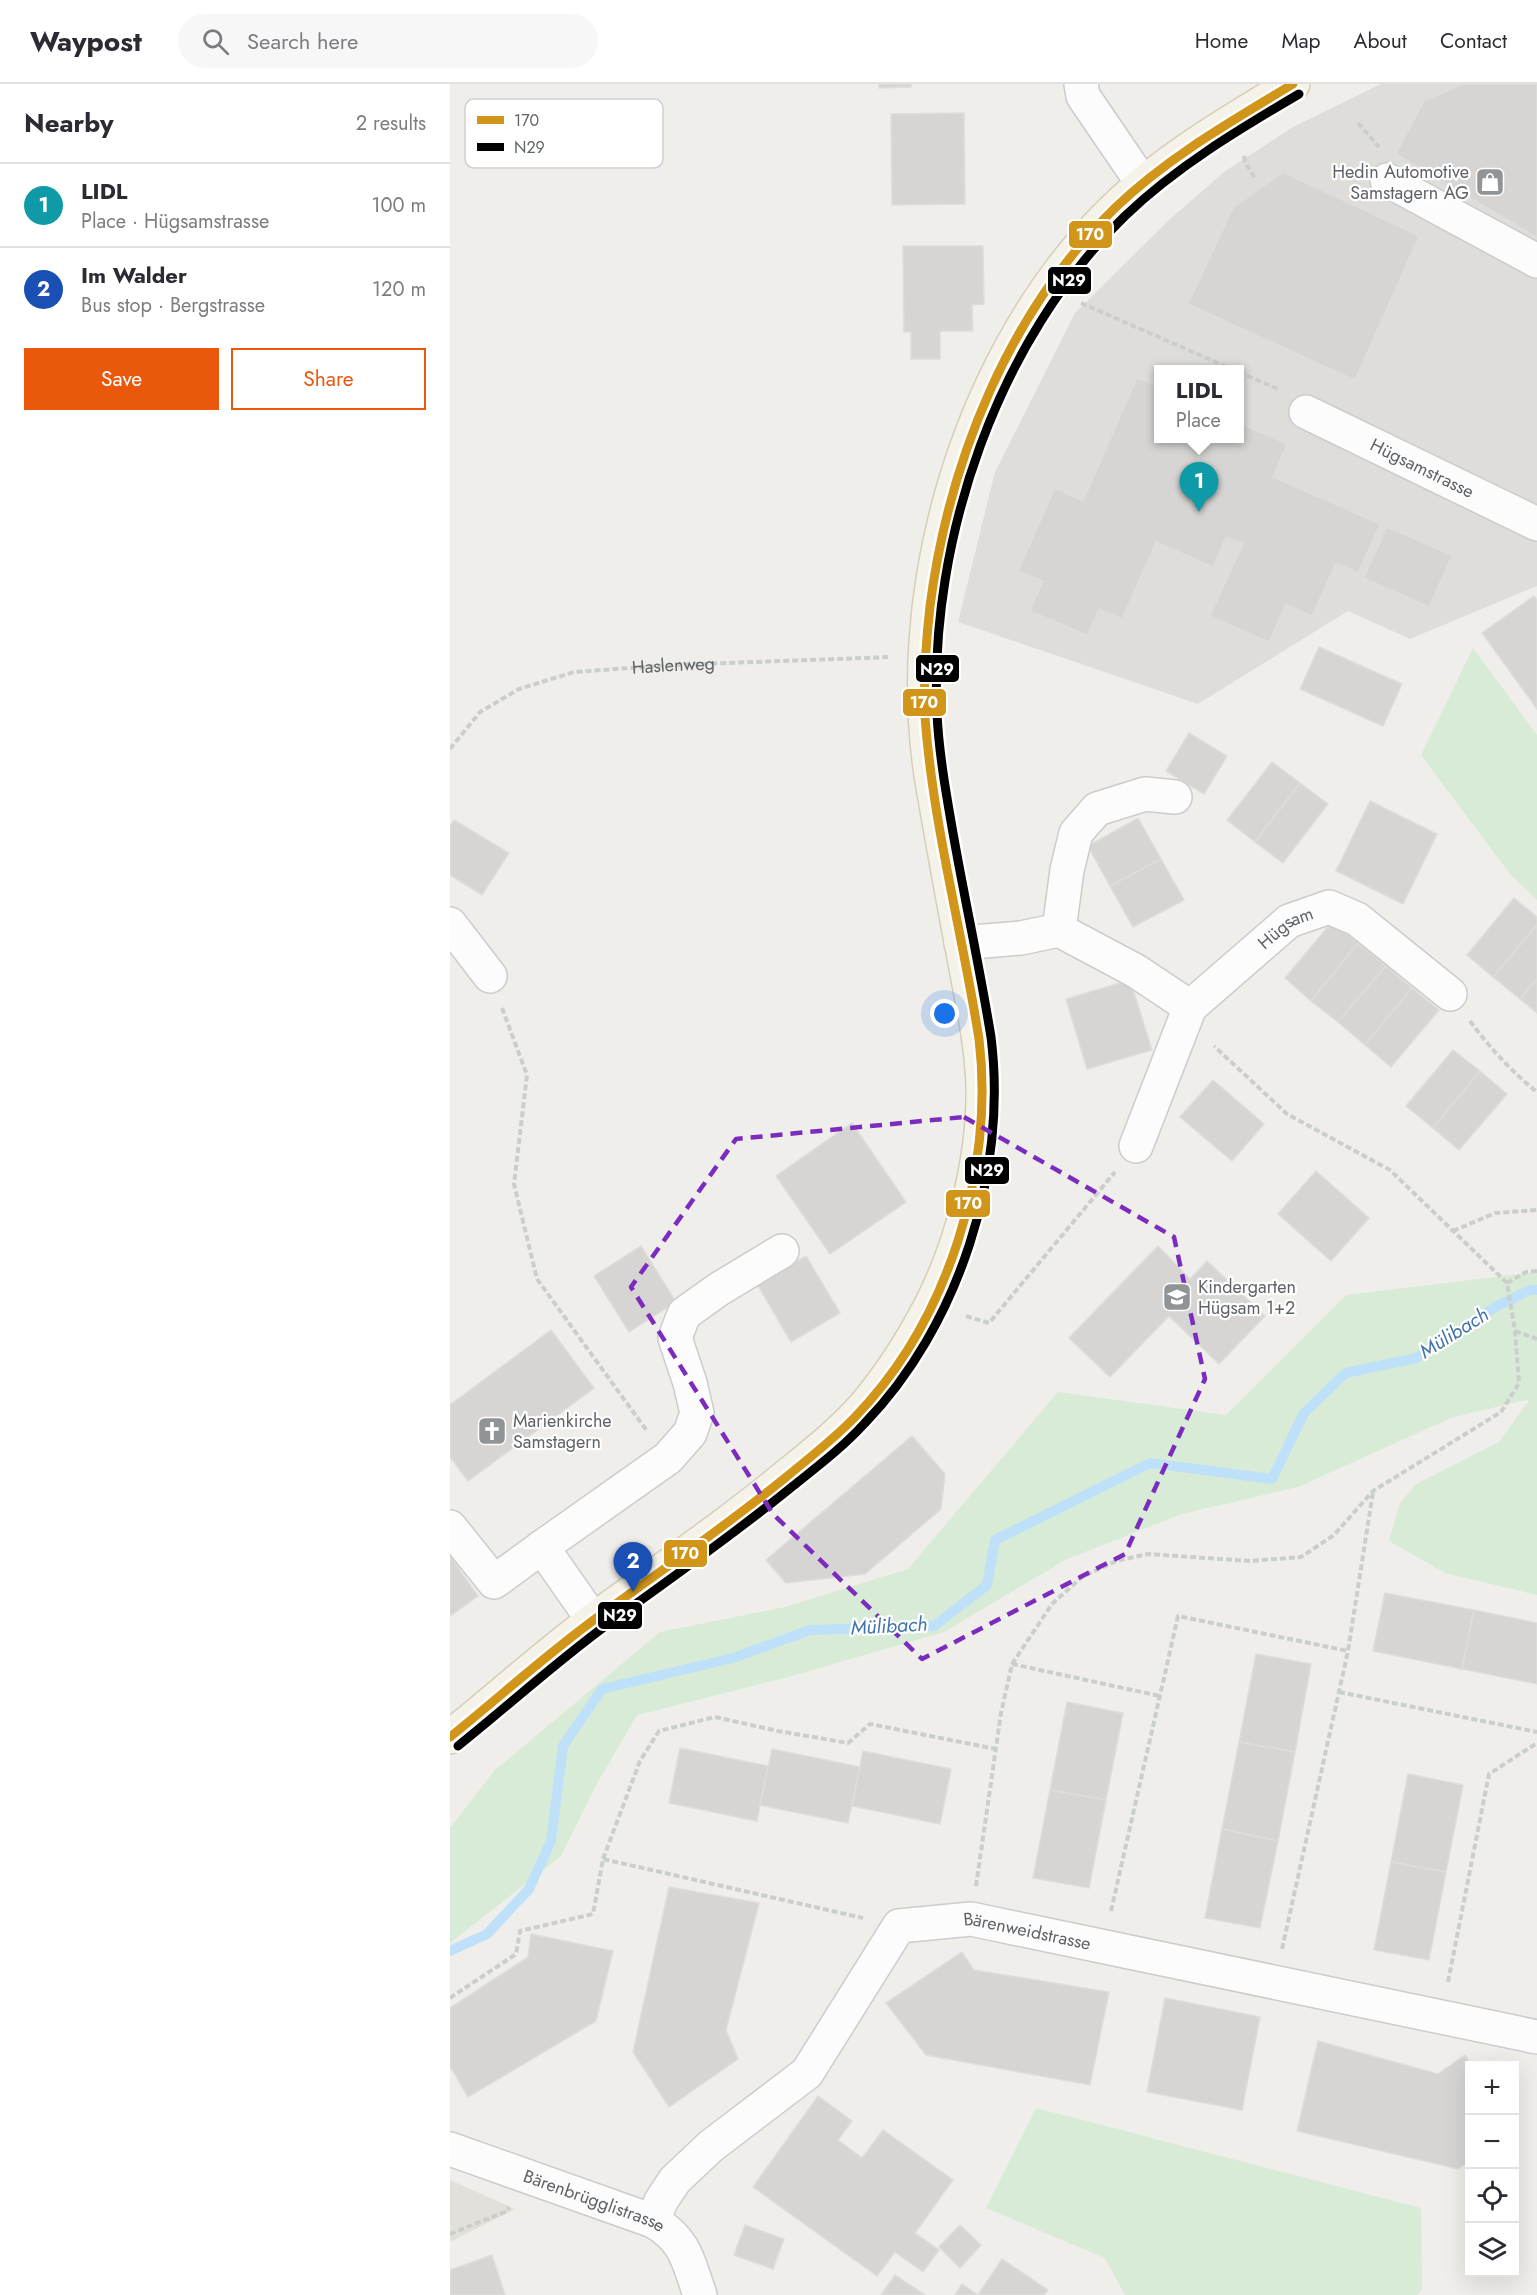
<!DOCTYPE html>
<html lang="en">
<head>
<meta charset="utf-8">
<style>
  body { margin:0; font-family:Jost,sans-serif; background:#f7f7f7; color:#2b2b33 }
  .controls { position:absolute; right:18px; bottom:18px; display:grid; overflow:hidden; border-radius:0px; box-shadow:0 6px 24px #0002 }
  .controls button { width:54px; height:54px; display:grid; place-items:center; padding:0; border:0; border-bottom:2px solid #e1e1e2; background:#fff; color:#2b2b33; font:30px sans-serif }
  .you { position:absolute; left:495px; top:930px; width:21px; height:21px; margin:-15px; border:4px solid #fff; border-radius:50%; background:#1a73e8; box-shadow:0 0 0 9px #1a73e833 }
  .badge { display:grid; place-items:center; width:39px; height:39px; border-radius:50%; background:#ea580c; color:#fff; font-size:20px; font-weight:700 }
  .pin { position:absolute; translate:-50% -50px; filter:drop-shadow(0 2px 3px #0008) }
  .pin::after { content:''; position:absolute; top:32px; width:21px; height:18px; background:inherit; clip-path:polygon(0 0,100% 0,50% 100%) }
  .popup { position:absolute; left:704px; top:281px; width:90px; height:78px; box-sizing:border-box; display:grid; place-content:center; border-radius:0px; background:#fff; filter:drop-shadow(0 2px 4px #0005); font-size:20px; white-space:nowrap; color:#7c7c81 }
  .popup b { font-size:22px; color:#2b2b33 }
  .popup::after { content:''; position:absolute; left:50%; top:100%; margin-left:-12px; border:12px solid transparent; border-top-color:#fff }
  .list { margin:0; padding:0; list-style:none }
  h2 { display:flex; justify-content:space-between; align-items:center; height:78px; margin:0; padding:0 24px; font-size:26px }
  h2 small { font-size:20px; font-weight:400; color:#7c7c81 }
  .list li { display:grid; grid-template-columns:39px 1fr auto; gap:18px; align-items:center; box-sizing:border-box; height:84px; padding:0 24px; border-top:2px solid #e1e1e2 }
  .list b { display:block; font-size:22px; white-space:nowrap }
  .list p { margin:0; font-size:20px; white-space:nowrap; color:#7c7c81 }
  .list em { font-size:20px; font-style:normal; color:#7c7c81 }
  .actions { display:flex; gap:12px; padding:18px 24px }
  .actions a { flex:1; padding:14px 0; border:2px solid #ea580c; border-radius:0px; text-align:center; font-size:21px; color:#ea580c }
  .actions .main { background:#ea580c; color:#fff }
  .icon { flex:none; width:33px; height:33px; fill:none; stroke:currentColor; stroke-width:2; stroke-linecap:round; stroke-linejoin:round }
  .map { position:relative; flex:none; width:1087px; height:2211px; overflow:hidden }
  header { display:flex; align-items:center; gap:36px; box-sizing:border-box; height:84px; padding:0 30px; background:#fff; border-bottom:2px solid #e1e1e2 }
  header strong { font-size:28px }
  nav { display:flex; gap:33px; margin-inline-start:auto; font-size:21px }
  .search { width:420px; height:54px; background:#f7f7f7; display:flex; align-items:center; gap:15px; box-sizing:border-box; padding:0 21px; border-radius:33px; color:#7c7c81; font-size:22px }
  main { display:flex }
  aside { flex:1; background:#fff }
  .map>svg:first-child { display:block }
</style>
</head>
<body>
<header>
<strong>Waypost</strong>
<div class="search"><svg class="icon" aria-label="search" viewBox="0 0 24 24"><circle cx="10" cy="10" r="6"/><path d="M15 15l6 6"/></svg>Search here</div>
<nav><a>Home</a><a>Map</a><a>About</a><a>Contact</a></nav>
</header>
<main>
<aside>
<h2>Nearby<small>2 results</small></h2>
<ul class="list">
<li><span class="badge" style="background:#0f9aa8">1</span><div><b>LIDL</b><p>Place · Hügsamstrasse</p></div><em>100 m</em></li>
<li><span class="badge" style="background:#1a4fb4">2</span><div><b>Im Walder</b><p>Bus stop · Bergstrasse</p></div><em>120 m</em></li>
</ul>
<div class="actions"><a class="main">Save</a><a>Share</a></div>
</aside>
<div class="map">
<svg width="1087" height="2211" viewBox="0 0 1087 2211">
  <rect width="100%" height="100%" fill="#efeeea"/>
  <path fill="#dfddda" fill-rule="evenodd" d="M931,0h156v502l-127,53 -62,-28 -150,93 -240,-82 37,-150 80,-159 95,-94 54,-47 69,-45zM708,286h81v68h-81z"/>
  <polygon fill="#e2e0da" points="0,2096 65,2125 0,2158"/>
  <g fill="#d8ebd6">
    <polygon points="1023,564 1087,651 1087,816 1060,790 971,671"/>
    <polygon points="1087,1188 1087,1511 995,1489 939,1457 950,1419 966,1400 1049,1358 1080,1315 1003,1333 848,1403 732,1430 617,1475 494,1548 338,1593 187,1631 146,1701 111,1772 0,1859 0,1744 45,1686 210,1548 335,1523 458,1485 608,1308 776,1331 896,1211"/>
    <polygon points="586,2024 971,2124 972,2206 967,2211 675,2211 655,2174 536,2124"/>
  </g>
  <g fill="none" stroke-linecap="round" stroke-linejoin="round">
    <polyline stroke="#bfe0f9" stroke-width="10" points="0,1867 37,1850 79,1805 101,1757 113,1662 152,1605 283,1574 360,1546 484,1542 537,1501 545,1456 700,1379 822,1395 854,1329 896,1289 966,1274 1047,1222 1080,1206 1087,1206"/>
  </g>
  <g fill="#d6d5d3" stroke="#deddd9" stroke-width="1.5">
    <polygon points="429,0 461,0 461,3 429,4"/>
    <polygon points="1013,0 1087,0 1087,153 946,70 974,17"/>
    <polygon points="514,29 515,120 442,121 441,30"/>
    <polygon points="833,88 969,152 905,296 738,220 783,124"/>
    <polygon points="453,162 533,162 534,220 522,221 523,247 490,247 490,275 461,275 461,248 454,248"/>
    <polygon points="687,294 708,303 708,354 789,354 789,339 837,360 823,393 930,440 908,489 886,479 862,532 836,520 819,558 760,532 793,460 776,453 763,483 706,458 672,535 649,525 637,551 580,527 593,497 568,487 605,404 633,417"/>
    <polygon points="937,443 1002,471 979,523 914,494"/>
    <polygon points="1084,512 1087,516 1087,625 1032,549"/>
    <polygon points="869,563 952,600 933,642 850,605"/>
    <polygon points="739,649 777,672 754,710 716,687"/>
    <polygon points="822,678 850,699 805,758 777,736"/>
    <polygon points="850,699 878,720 833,779 805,758"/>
    <polygon points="920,717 987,750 953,820 886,787"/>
    <polygon points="688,734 711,775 660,802 638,762"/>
    <polygon points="4,736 59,769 32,811 0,791 0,742"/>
    <polygon points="711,775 734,816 683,843 660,802"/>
    <polygon points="1064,814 1087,833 1087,841 1043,893 1017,871"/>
    <polygon points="882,838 908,859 861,917 835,894"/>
    <polygon points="1087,841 1087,895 1070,915 1043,893"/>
    <polygon points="908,859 936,882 888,938 861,917"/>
    <polygon points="936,882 962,904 915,961 888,938"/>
    <polygon points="1087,895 1087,929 1070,915"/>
    <polygon points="680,896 702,966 637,985 616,915"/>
    <polygon points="962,904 989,926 941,983 915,961"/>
    <polygon points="1003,966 1030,987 983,1044 956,1022"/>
    <polygon points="1030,987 1057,1010 1009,1066 983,1044"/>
    <polygon points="763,996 814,1040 782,1077 730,1033"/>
    <polygon points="402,1039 456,1118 380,1170 326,1092"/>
    <polygon points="866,1087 919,1134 881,1177 828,1130"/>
    <polygon points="191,1162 226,1218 179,1248 144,1192"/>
    <polygon points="708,1162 740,1195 757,1177 815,1232 769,1280 719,1232 660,1293 619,1254"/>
    <polygon points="356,1172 390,1229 341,1258 307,1200"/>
    <polygon points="101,1246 144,1304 18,1397 0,1373 0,1321"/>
    <polygon points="462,1352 495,1390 491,1425 415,1490 336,1499 316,1476"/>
    <polygon points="0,1472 28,1512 0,1532"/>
    <polygon points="935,1509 1024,1526 1012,1585 923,1567"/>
    <polygon points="1024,1526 1087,1539 1087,1600 1012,1585"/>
    <polygon points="806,1570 861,1580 845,1668 789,1658"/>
    <polygon points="617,1618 673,1629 656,1716 600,1706"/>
    <polygon points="789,1658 845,1668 828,1757 772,1745"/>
    <polygon points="230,1664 318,1682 307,1737 219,1719"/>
    <polygon points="322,1665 410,1683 398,1739 310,1721"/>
    <polygon points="413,1667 501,1685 490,1740 402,1722"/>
    <polygon points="958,1690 1013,1701 996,1788 941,1778"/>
    <polygon points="600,1706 656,1716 639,1804 583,1794"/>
    <polygon points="772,1745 828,1757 810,1844 755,1834"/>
    <polygon points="941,1778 996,1788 979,1876 924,1866"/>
    <polygon points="219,1803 309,1819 276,1946 288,1975 219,2023 183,1968"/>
    <polygon points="81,1850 163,1867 146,1937 18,2013 0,1982 0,1924 78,1873"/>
    <polygon points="512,1868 524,1886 659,1908 640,2001 476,1971 436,1919"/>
    <polygon points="715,1914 810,1933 792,2026 697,2008"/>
    <polygon points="868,1957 988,1990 1015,1971 1022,1982 1020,1982 1020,2077 1008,2085 847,2047"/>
    <polygon points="368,2012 402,2037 388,2056 412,2074 433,2046 503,2096 465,2149 489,2166 473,2188 445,2168 427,2192 303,2103"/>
    <polygon points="295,2141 334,2155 323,2185 284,2171"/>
    <polygon points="510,2141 531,2161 510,2184 489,2163"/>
    <polygon points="42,2171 55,2211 0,2211 0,2186"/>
    <polygon points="552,2175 598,2206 594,2211 505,2211 512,2200 528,2211"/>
    <polygon points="445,2191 475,2211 431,2211"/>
  </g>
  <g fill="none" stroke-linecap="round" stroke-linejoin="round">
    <g stroke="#cbcccc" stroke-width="36">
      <g id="minor">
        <polyline points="631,0 633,12 693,100"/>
        <polyline points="937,96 1087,177"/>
        <path id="s2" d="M856,328l231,112"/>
        <polyline points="0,840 40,892"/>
        <polyline points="609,846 617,786 626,749 647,725 695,710 725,713"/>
        <path id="s3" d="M511,859l60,-5 38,-8 77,41 54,36 99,-86 40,-14 28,12 93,75"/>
        <polyline points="686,1062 740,923"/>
        <polyline points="0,1443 44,1498 92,1463 143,1536"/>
        <polyline points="92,1463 218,1374 240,1349 247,1329 240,1299 225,1254 234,1230 269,1205 332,1167"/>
        <path id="s4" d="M0,2065l203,72c33,19 35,40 47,74"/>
        <path id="s5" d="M203,2137l8,-20 14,-21 36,-34 96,-73 92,-147 72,-7 566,118"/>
      </g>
    </g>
    <g stroke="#d7ceb8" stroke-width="36">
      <path id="major" d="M0,1653c50,-40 98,-84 150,-122 63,-46 128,-90 188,-140 26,-21 54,-43 76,-68 26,-31 49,-67 67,-102 32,-62 53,-147 52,-217 -1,-44 -11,-87 -19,-131 -11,-56 -21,-113 -31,-170 -33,-190 32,-417 163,-559 55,-60 128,-103 197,-144"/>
    </g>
    <g stroke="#cacfcc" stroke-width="4" stroke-dasharray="6 3" stroke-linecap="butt">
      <polyline points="908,39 929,63"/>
      <polyline points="794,72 795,78 805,94"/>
      <polyline points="631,219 784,286"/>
      <polyline points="789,288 830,306"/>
      <path id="s1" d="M0,665l30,-37 39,-23 55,-17 98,-7 219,-8"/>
      <polyline points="52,924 77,991 64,1100 87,1195 197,1347"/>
      <path d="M1020,937c19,26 42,51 67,71"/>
      <polyline points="1003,1147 1045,1129 1087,1126"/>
      <polyline points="1057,1199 1076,1188 1087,1187"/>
      <polyline points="516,1232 539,1239 665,1088"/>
      <polyline points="1065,1247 1087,1255"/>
      <polyline points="562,1580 710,1612"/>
      <polyline points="889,1608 1087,1648"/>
      <polyline points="153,1775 190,1677 209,1647 265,1633 328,1647 398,1659 420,1640 546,1665"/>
      <polyline points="526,1802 551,1629 562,1580 602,1520 632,1493 666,1477 698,1470 800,1477 851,1473 884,1451 923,1407 1051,1328 1069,1299 1065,1247 1057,1199 940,1086 837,1030 764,962"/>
      <polyline points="661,1827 728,1532 898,1567"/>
      <polyline points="832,1865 898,1567 923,1408"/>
      <polyline points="998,1898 1039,1690 1087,1659"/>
      <polyline points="0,1914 66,1870 70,1847 143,1830 153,1775 413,1834"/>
      <polyline points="0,2150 57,2127 59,2123"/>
    </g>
    <use href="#minor" stroke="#fdfcfc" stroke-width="33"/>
    <use href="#major" stroke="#f4f2e9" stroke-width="33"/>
    <g stroke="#fff" stroke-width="14">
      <path id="bus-1" d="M0,1653c51,-41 99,-85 152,-123 61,-45 124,-88 183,-136 24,-20 49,-39 70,-61 93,-96 140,-247 124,-378 -17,-108 -46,-214 -54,-322 -2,-37 1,-75 5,-111 19,-146 79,-295 186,-399 52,-50 116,-86 177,-123"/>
    </g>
    <g stroke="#fff" stroke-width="14">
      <path id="bus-2" d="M8,1662c50,-40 98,-84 150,-122 62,-45 125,-89 185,-138 25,-20 50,-39 71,-62 95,-98 144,-252 127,-387 -11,-68 -26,-136 -38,-204 -7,-40 -14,-80 -16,-119 -8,-175 61,-375 188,-498 51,-49 113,-86 174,-122"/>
    </g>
    <use href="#bus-1" stroke="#d1951a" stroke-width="9"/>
    <use href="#bus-2" stroke="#000" stroke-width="9"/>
  </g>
  <path fill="none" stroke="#7b2cbf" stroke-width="4.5" stroke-dasharray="12 8" stroke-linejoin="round" d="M514,1033l210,120 31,142 -80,175 -203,105 -149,-145 -142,-227 105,-148z"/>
  <defs>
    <g id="shop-square" transform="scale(1.5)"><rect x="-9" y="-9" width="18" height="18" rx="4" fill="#919496" stroke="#fff"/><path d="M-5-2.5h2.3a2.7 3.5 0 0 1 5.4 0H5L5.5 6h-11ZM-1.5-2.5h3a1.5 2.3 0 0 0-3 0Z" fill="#fff"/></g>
    <g id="school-square" transform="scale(1.5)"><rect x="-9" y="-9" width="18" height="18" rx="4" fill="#919496" stroke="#fff"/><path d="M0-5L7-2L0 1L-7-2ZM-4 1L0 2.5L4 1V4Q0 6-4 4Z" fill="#fff"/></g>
    <g id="church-square" transform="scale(1.5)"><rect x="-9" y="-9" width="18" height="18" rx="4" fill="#919496" stroke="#fff"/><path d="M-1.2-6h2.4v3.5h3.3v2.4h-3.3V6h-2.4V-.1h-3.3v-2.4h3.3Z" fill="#fff"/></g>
  </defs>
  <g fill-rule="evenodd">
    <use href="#shop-square" x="1040" y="98"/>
    <use href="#school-square" x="727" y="1213"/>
    <use href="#church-square" x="42" y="1347"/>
  </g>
  <g text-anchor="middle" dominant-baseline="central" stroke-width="4.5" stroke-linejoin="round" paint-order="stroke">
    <g font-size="18" fill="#5f6368" stroke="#fff" text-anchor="start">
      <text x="1019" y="88" text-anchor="end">Hedin Automotive<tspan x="1019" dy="21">Samstagern AG</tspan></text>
      <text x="748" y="1203">Kindergarten<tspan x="748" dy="21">Hügsam 1+2</tspan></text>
      <text x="63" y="1337">Marienkirche<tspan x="63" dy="21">Samstagern</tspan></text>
    </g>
    <g font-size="18" fill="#5f6368" stroke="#fff">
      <text stroke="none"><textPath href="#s2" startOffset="129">Hügsamstrasse</textPath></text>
      <text stroke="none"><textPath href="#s1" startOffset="250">Haslenweg</textPath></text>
      <text stroke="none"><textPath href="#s3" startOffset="376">Hügsam</textPath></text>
      <text stroke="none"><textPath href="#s5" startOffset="520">Bärenweidstrasse</textPath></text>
      <text stroke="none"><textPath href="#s4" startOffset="153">Bärenbrügglistrasse</textPath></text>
    </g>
    <g font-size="20" font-style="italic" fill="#4174aa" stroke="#fff">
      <text transform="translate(1004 1249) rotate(-32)">Mülibach</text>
      <text transform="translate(439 1542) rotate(-3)">Mülibach</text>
    </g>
  </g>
  <rect x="15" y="15" width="198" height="69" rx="9" fill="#fff" stroke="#cfd0d2" stroke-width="1.5"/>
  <rect x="27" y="32" width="27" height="8" fill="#d1951a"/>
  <rect x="27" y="59" width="27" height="8" fill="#000"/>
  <g font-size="16" fill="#5f6368">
    <text x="64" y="42">170</text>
    <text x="64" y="69">N29</text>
  </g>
  <g stroke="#fff" stroke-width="2">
    <rect x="618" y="136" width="45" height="29" rx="6" fill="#d1951a"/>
    <rect x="597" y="182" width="45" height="29" rx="6" fill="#000"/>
    <rect x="465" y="570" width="45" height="29" rx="6" fill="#000"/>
    <rect x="452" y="604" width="45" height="29" rx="6" fill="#d1951a"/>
    <rect x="514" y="1072" width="46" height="29" rx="6" fill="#000"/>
    <rect x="495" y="1105" width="46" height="29" rx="6" fill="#d1951a"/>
    <rect x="213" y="1455" width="45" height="29" rx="6" fill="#d1951a"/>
    <rect x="147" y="1517" width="46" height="29" rx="6" fill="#000"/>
  </g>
  <g font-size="16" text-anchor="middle" font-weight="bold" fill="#fff">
    <text x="640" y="156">170</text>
    <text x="619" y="202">N29</text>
    <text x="487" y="591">N29</text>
    <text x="474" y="624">170</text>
    <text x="537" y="1092">N29</text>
    <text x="518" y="1125">170</text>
    <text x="235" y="1475">170</text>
    <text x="170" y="1537">N29</text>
  </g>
</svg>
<div class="controls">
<button>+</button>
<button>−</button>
<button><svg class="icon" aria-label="locate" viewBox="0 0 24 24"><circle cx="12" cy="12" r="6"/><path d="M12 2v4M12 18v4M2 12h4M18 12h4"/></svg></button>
<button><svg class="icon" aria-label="layers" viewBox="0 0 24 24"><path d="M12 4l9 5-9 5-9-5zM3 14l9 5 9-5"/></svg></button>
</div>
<div class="you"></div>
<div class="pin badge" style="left:749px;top:428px;background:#0f9aa8">1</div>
<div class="popup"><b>LIDL</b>Place</div>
<div class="pin badge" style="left:183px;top:1508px;background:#1a4fb4">2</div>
</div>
</main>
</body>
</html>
